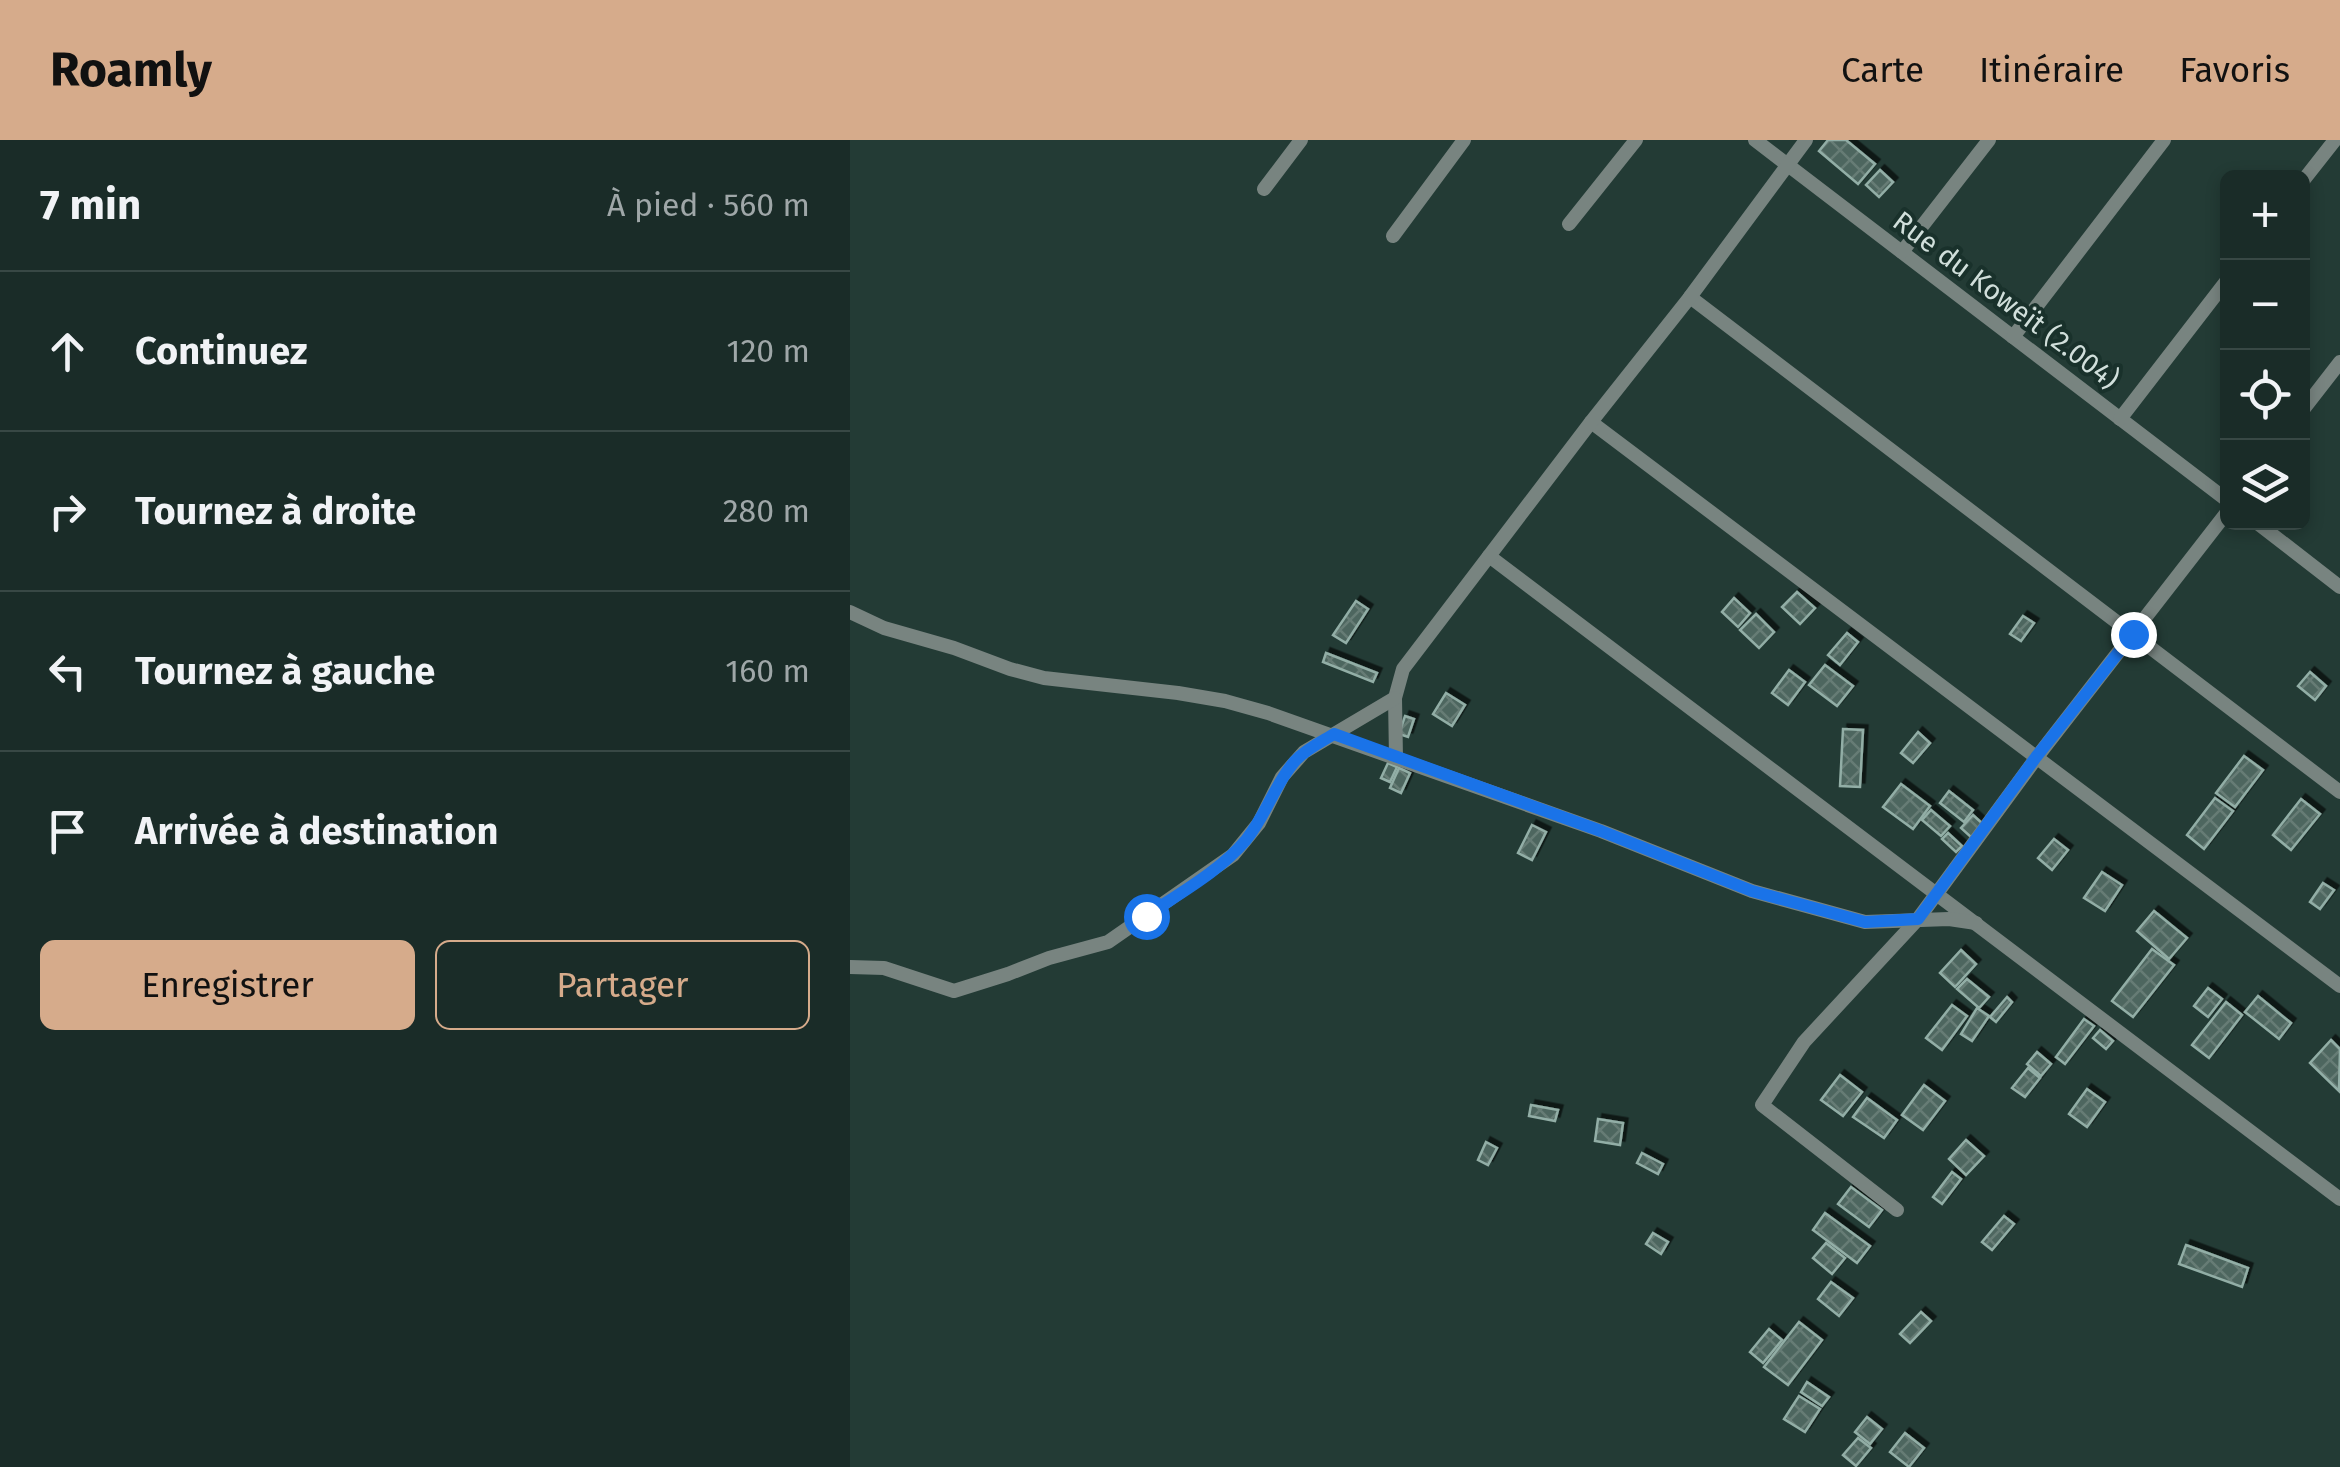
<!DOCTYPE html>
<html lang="fr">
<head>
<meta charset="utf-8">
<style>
  body { margin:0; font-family:"Fira Sans",sans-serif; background:#233430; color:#f1f3f6 }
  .controls { position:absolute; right:30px; top:30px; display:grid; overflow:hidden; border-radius:15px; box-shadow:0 5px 15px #0003 }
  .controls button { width:90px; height:90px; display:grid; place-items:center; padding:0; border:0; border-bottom:2px solid #384845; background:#1a2c28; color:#f1f3f6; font:50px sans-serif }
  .stop { position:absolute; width:30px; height:30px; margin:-22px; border:8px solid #1a73e8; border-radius:50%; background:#fff }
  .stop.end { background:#1a73e8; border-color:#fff; box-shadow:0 2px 10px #0008 }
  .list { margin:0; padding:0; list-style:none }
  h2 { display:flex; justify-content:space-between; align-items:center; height:130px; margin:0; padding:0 40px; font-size:42px }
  h2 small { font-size:32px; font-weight:400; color:#9fa7a8 }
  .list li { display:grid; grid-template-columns:65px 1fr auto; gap:30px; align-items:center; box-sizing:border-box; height:160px; padding:0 40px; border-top:2px solid #384845 }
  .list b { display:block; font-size:38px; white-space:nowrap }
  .list em { font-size:32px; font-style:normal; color:#9fa7a8 }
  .actions { display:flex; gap:20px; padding:30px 40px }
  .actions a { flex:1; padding:22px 0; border:2px solid #d6ab8b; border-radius:15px; text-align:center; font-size:35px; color:#d6ab8b }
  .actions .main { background:#d6ab8b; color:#111 }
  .icon { flex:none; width:55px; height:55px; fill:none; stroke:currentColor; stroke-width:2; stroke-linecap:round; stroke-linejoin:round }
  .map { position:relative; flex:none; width:1490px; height:1327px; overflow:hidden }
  header { display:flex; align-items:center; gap:60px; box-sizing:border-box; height:140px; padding:0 50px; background:#d6ab8b; color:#111 }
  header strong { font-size:48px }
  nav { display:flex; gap:55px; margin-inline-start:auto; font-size:35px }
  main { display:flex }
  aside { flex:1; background:#1a2c28 }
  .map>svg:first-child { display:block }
</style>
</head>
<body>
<header>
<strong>Roamly</strong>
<nav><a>Carte</a><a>Itinéraire</a><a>Favoris</a></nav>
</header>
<main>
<aside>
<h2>7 min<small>À pied · 560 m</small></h2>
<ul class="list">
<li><svg class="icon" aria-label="ahead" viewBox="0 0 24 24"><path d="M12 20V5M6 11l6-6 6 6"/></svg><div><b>Continuez</b></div><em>120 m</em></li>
<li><svg class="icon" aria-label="right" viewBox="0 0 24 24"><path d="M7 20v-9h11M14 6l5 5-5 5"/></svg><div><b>Tournez à droite</b></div><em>280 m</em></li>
<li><svg class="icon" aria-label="left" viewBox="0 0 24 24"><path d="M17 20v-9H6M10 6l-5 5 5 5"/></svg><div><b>Tournez à gauche</b></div><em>160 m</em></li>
<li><svg class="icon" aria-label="arrive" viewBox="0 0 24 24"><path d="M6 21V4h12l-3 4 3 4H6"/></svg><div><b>Arrivée à destination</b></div></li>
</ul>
<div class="actions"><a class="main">Enregistrer</a><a>Partager</a></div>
</aside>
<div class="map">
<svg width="1490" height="1327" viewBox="0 0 1490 1327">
  <defs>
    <pattern id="building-cross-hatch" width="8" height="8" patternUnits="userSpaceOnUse" patternTransform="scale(2.5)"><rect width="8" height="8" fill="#4d665f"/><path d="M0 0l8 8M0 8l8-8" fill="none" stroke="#667b75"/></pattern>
    <filter id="shadow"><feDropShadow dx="4.5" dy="-4.5" stdDeviation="0" flood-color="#0009"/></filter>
  </defs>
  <rect width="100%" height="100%" fill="#233b35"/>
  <g fill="url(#building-cross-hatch)" stroke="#92aea6" stroke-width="2.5" filter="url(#shadow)">
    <polygon points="978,0 996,0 1025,24 1008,44 969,11"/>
    <polygon points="1030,30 1043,42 1029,57 1016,45"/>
    <polygon points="947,452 965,468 950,484 932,467"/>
    <polygon points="884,458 900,473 888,487 872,472"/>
    <polygon points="506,461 518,469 496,503 483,495"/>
    <polygon points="906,474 924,492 909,508 890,490"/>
    <polygon points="1173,476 1184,483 1171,501 1160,494"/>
    <polygon points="997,493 1008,502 990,525 978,515"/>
    <polygon points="476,513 527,533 523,542 473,522"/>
    <polygon points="975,525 1003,546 987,566 959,545"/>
    <polygon points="939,530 955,542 938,565 922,553"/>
    <polygon points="1460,532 1476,546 1465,560 1448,546"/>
    <polygon points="596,553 615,565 602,586 583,574"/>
    <polygon points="555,576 564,579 558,597 549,594"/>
    <polygon points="993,589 1013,590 1010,647 990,646"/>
    <polygon points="1068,592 1080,603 1063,623 1051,613"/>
    <polygon points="1394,616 1413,630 1385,667 1366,653"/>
    <polygon points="538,623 547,627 540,642 531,638"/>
    <polygon points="549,628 560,633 551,653 540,648"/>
    <polygon points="1051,644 1080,666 1063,689 1033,667"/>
    <polygon points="1099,651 1123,670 1114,682 1090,663"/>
    <polygon points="1365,658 1383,671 1354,709 1337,695"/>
    <polygon points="1451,659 1470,674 1441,710 1423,695"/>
    <polygon points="1081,670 1100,686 1091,696 1072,680"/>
    <polygon points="1123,675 1134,685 1122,698 1111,688"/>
    <polygon points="682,685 696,692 682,720 668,713"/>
    <polygon points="1098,693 1112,706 1106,712 1092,699"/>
    <polygon points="1204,699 1218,710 1202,730 1188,718"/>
    <polygon points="1252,732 1272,745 1255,771 1234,758"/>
    <polygon points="1473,743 1484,750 1470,769 1460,762"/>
    <polygon points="1304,771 1337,798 1319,819 1287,791"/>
    <polygon points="1302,809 1324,825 1283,877 1262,861"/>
    <polygon points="1111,810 1126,824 1105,847 1090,833"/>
    <polygon points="1117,839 1139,857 1129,868 1107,849"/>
    <polygon points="1358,848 1372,859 1358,877 1344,866"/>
    <polygon points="1408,856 1441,883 1429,899 1395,872"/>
    <polygon points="1157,857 1162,862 1146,882 1140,877"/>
    <polygon points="1376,862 1392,875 1359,918 1342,905"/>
    <polygon points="1102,865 1117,876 1092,910 1076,898"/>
    <polygon points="1127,868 1139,876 1122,901 1111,894"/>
    <polygon points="1234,879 1244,886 1215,924 1206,917"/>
    <polygon points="1250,890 1263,901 1256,909 1243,898"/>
    <polygon points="1481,900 1490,909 1489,951 1460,923"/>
    <polygon points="1187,912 1201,924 1191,936 1177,924"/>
    <polygon points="1178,928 1190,938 1175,957 1162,948"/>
    <polygon points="990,935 1012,952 993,976 971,960"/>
    <polygon points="1074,945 1095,961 1073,990 1052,975"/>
    <polygon points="1237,949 1255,962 1237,987 1219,974"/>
    <polygon points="1017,958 1047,980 1034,998 1003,977"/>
    <polygon points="681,965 708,970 705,981 679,976"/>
    <polygon points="748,979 773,983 770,1005 745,1001"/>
    <polygon points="1116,1000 1134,1016 1116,1035 1099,1019"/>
    <polygon points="636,1002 647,1008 638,1025 628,1020"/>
    <polygon points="792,1013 813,1024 808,1034 787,1023"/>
    <polygon points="1102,1032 1111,1039 1092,1064 1083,1057"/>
    <polygon points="1001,1047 1032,1070 1019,1087 988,1064"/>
    <polygon points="975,1073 1020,1106 1007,1123 963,1090"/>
    <polygon points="1154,1076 1164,1084 1142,1110 1132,1102"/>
    <polygon points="803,1093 818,1102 811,1114 796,1104"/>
    <polygon points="976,1103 995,1118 982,1134 963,1118"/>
    <polygon points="1336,1105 1398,1128 1392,1147 1329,1124"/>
    <polygon points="981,1142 1003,1158 989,1176 968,1159"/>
    <polygon points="1071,1172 1081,1181 1060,1203 1050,1194"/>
    <polygon points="949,1182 972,1200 938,1245 914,1227"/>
    <polygon points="919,1189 932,1200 913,1223 900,1212"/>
    <polygon points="957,1242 979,1257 972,1266 951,1252"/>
    <polygon points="949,1256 970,1269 955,1292 934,1279"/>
    <polygon points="1017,1277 1032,1289 1020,1304 1005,1292"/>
    <polygon points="1055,1293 1074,1308 1059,1327 1040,1312"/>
    <polygon points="1008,1298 1021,1308 1006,1326 993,1315"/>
  </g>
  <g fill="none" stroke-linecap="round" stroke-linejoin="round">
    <g stroke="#788480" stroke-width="14">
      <polyline points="905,0 1378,361"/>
      <polyline points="1452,42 1485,0"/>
      <polyline points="414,49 451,0"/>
      <polyline points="719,84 786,0"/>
      <polyline points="543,96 614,0"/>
      <polyline points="1052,112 1139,0"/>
      <polyline points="840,157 1490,652"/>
      <polyline points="1163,197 1314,0"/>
      <polyline points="1452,271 1490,222"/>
      <polyline points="1270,279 1378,139"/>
      <polyline points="741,282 1490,846"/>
      <polyline points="1406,382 1490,447"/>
      <polyline points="639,416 1490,1059"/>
      <polyline points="0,472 34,488 104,508 160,529 194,538 328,553 375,561 418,573 751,691 902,751 1015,782 1099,779 1126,783"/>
      <polyline points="546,618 545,558 553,529 741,282 840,157 956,0"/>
      <polyline points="0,827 34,828 104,851 158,834 199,818 258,802 383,715 409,683 432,637 454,612 545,558"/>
      <polyline points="1047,1070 912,965 954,902 1068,779 1187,617 1378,371"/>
    </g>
  </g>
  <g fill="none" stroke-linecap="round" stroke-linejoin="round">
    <path stroke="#1a73e8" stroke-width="12" d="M296,776c34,-23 74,-45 100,-76 21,-26 28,-55 49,-79 11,-12 26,-19 39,-27l267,97 151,60 113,31 53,-3 118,-162 97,-123"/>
  </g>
  <g text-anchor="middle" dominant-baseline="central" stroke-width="8" stroke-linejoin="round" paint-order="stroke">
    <g font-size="28" fill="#d1dfdb" stroke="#19312b">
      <text transform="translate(1156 160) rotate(37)">Rue du Koweït (2.004)</text>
    </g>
  </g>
</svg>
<div class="controls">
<button>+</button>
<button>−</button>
<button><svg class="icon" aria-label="locate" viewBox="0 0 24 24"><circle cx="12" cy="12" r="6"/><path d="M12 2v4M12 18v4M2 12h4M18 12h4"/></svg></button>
<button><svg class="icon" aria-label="layers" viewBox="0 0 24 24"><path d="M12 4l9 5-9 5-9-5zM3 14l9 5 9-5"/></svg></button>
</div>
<div class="stop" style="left:296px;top:776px"></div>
<div class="stop end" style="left:1283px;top:494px"></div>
</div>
</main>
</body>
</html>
